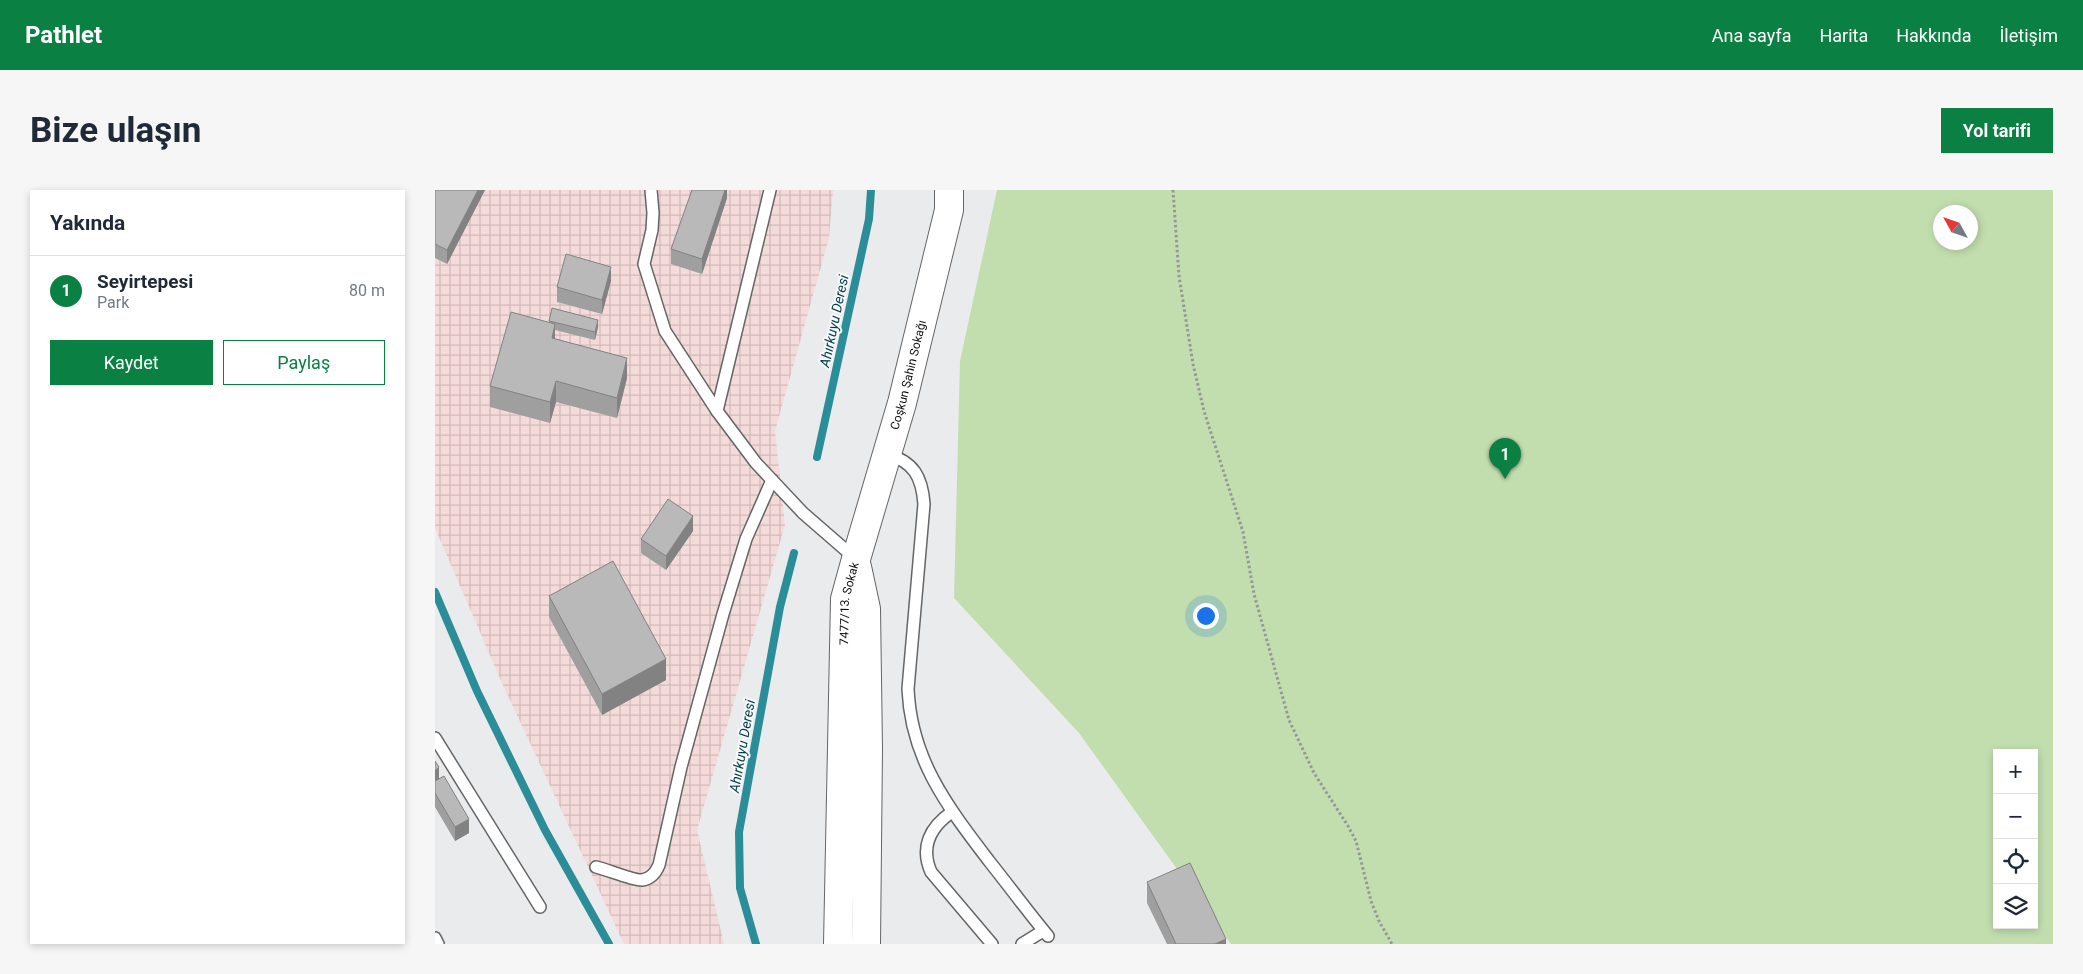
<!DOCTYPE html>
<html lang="tr">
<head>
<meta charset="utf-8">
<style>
  body { margin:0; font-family:Roboto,sans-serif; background:#f6f6f7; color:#1f2937 }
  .controls { position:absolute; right:15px; bottom:15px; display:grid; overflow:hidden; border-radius:0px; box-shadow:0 2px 8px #0003 }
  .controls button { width:45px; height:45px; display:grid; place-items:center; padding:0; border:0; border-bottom:1px solid #e0e1e3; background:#fff; color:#1f2937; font:25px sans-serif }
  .compass { position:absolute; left:1498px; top:15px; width:45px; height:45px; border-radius:50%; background:#fff; box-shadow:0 2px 8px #0003; rotate:310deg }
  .you { position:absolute; left:770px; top:425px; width:18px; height:18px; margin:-12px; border:4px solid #fff; border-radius:50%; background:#1a73e8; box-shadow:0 0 0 8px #1a73e833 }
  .badge { display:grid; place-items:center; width:32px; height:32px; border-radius:50%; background:#0b8043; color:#fff; font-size:16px; font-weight:700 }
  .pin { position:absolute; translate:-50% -41px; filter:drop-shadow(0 1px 2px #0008) }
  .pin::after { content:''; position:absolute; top:26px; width:18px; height:15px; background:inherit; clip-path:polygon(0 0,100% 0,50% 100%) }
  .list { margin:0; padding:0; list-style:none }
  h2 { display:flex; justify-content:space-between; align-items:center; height:65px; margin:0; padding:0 20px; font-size:21px }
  h2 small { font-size:16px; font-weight:400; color:#747a83 }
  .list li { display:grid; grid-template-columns:32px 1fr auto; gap:15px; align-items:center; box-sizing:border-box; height:70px; padding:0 20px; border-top:1px solid #e0e1e3 }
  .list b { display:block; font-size:19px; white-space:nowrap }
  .list p { margin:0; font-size:16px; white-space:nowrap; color:#747a83 }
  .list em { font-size:16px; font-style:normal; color:#747a83 }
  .actions { display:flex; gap:10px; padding:15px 20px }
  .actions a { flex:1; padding:11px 0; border:1px solid #0b8043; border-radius:0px; text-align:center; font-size:18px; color:#0b8043 }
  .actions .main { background:#0b8043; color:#fff }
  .icon { flex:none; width:28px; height:28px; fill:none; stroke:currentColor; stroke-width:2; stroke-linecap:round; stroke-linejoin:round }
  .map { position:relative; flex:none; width:1618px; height:754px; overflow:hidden; border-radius:0px }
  header { display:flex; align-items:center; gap:30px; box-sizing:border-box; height:70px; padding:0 25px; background:#0b8043; color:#fff }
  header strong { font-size:24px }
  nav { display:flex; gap:28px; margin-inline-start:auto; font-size:18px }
  .intro { display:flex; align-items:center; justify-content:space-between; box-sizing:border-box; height:120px; padding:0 30px }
  h1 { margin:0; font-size:35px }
  .button { padding:12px 22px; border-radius:0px; background:#0b8043; color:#fff; font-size:18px; font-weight:700 }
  main { display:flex; gap:30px; padding:0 30px }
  aside { flex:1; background:#fff; border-radius:0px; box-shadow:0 2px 8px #0003 }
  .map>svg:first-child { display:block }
</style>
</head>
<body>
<header>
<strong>Pathlet</strong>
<nav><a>Ana sayfa</a><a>Harita</a><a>Hakkında</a><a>İletişim</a></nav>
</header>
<div class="intro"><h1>Bize ulaşın</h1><a class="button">Yol tarifi</a></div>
<main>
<aside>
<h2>Yakında<small></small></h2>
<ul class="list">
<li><span class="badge">1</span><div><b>Seyirtepesi</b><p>Park</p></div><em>80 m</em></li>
</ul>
<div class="actions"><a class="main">Kaydet</a><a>Paylaş</a></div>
</aside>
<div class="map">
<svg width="1618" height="754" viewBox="0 0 1618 754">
  <defs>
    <pattern id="industrial-grid" width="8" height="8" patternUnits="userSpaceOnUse" patternTransform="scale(1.25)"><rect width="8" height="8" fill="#f5dada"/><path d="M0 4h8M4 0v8" fill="none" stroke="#d1baba"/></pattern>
  </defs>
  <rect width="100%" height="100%" fill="#eaebed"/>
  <polygon fill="url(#industrial-grid)" points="0,0 398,0 394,48 340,241 350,335 262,640 289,754 189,754 67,493 0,338"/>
  <path fill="#c2deae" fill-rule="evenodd" d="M562,0h1056v754h-822l-152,-211 -125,-135 6,-237zM1506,22h30v30h-30zM1562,563h37v172h-37z"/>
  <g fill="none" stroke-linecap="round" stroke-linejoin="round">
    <g stroke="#2a8d98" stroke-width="8">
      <polyline points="382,267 434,29 436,0"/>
      <polyline points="0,402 42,501 110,640 174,754"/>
      <polyline points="321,754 305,698 304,642 345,417 359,363"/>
    </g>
    <g stroke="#646566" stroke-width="14">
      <g id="service">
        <polyline points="216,0 218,23 217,40 209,74 230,141 282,221"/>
        <polyline points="335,0 282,221 321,273 368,323 421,369"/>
        <path d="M452,264c27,8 35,23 37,50l-16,185c3,71 40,118 81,172 20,25 39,51 59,75"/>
        <polyline points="0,548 105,717"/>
        <path d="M517,622c-22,15 -32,35 -21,60l61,72"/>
        <path d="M161,677c10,2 38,14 46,13 9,-1 14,-8 17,-15l22,-98 42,-153 23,-75 26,-59"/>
        <polyline points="0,748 3,754"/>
        <polyline points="587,754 608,741"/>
      </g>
    </g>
    <g stroke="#646566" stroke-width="30">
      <g id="tertiary">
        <polyline points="422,377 431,419 433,559 431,754"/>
        <path id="s1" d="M403,754l7,-345 11,-40 46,-156 47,-193v-20"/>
      </g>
    </g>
    <polyline stroke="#969798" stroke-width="3" stroke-dasharray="2.5 2.5" stroke-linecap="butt" points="738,0 744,86 758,174 769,221 808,342 819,404 854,530 879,583 913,636 921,651 936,711 944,731 957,754"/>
    <use href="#service" stroke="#fff" stroke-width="11"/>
    <use href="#tertiary" stroke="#fff" stroke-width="28"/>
  </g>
  <g fill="#9f9fa0">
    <polygon points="0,0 50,0 12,74 0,68"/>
    <polygon points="292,0 292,8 267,84 236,74 236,59"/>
    <polygon points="176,91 167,124 122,112 122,97"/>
    <polygon points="114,131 163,137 160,150 120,140 120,149 192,188 182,228 121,212 115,233 55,217 55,196 114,133"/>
    <polygon points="258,341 231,380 206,363 206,349"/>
    <polygon points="114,406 231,490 167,525 114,427"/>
    <polygon points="0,571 4,589 34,643 20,651 0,617"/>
    <polygon points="712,692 791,754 732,754 712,713"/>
  </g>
  <g fill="#828282">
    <polygon points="43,0 50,0 12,74 12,60"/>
    <polygon points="290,0 292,0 292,8 267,84 267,69"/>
    <polygon points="176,77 176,91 167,124 167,110"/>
    <polygon points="163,130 163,137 160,150 160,142"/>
    <polygon points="120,134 120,155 117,148"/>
    <polygon points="192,168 192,188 182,228 182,208"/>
    <polygon points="121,191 121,212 115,233 115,212"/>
    <polygon points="258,326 258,341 231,380 231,366"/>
    <polygon points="231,469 231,490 167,525 167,504"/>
    <polygon points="4,577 4,598 0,601 0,581"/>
    <polygon points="34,629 34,643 20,651 20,637"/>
    <polygon points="791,749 791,754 780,754"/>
  </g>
  <g fill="#b9b9ba" stroke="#828282">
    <polygon points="0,0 43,0 12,60 0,54"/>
    <polygon points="257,0 290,0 267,69 236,59"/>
    <polygon points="131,64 176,77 167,110 122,97"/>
    <polygon points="117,118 163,130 160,142 114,131"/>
    <polygon points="76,122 120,134 117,148 192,168 182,208 121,191 115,212 55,196"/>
    <polygon points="233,309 258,326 231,366 206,349"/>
    <polygon points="178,371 231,469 167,504 114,406"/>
    <polygon points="0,571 4,577 0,581"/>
    <polygon points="9,586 34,629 20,637 0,603 0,591"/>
    <polygon points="755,673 791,749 780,754 741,754 712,692"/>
  </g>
  <g text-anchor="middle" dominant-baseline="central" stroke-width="4" stroke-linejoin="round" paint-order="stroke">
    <g font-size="12" fill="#0f0f10" stroke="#f7f8fa">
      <text stroke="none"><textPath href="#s1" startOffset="578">Coşkun Şahin Sokağı</textPath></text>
      <text stroke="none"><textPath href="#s1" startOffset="341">7477/13. Sokak</textPath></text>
    </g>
    <g font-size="14" font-style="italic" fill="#003f45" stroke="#f7f8fa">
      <text transform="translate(399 131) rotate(-78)">Ahırkuyu Deresi</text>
      <text transform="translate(307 556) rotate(-80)">Ahırkuyu Deresi</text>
    </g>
  </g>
</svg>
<div class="controls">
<button>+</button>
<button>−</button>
<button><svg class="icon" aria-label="locate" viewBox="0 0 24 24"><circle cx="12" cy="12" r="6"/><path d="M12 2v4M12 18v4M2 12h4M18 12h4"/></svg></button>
<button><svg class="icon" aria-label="layers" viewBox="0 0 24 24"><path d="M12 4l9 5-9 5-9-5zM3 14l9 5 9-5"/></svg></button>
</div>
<svg class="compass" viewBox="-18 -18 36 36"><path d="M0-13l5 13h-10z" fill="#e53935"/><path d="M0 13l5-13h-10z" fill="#747a83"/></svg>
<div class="you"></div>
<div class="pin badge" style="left:1070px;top:289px">1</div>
</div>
</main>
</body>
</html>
